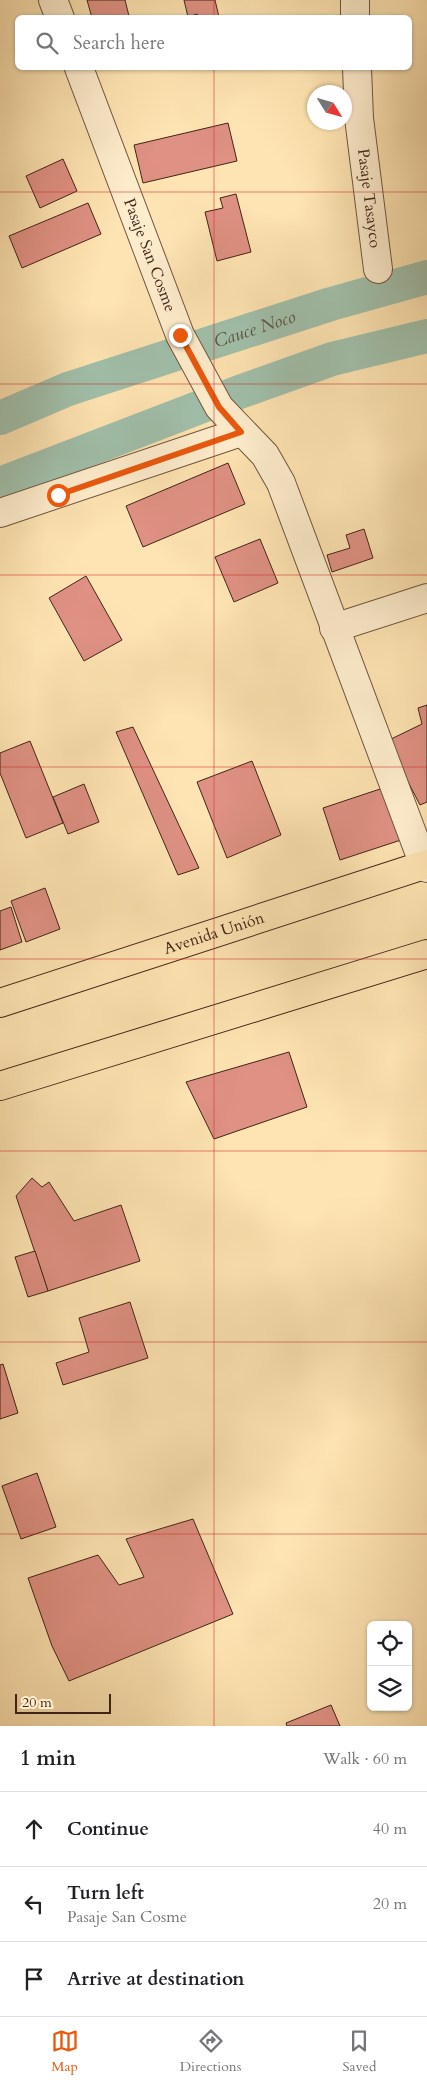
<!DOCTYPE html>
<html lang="en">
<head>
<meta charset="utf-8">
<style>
  body { margin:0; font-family:Cardo,serif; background:#f2f2f2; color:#202124 }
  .controls { position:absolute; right:15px; bottom:15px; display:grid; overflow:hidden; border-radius:8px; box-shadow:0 1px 4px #0004 }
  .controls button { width:45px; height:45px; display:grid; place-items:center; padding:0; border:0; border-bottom:1px solid #e0e0e0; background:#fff; color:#202124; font:25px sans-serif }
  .compass { position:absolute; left:307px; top:85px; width:45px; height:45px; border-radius:50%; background:#fff; box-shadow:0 1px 4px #0004; rotate:127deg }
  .scale { position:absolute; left:15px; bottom:12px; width:96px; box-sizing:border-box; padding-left:5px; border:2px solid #412419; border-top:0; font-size:14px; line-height:18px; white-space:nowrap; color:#412419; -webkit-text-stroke:4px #feedcd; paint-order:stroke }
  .stop { position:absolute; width:15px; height:15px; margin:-11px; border:4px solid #ea580c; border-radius:50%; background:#fff }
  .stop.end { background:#ea580c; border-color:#fff; box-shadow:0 1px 5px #0008 }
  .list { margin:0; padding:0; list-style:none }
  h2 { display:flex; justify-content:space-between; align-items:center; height:65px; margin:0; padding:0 20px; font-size:21px }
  h2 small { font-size:16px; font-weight:400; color:#757577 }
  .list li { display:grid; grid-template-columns:32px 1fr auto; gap:15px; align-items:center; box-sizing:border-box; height:75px; padding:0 20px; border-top:1px solid #e0e0e0 }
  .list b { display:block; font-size:19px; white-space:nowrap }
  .list p { margin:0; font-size:16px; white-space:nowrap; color:#757577 }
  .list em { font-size:16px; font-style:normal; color:#757577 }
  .icon { flex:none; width:28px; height:28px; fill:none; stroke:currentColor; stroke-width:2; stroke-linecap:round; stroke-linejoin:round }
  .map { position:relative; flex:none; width:427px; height:1726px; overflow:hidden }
  .search { position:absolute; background:#fff; box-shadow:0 1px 4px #0004; left:15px; right:15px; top:15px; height:55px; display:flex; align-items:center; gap:12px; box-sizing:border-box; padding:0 18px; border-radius:8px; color:#757577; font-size:19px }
  .sheet { height:290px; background:#fff }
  nav { display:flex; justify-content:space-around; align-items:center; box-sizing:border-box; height:70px; border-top:1px solid #e0e0e0; background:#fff; font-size:14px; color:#757577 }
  nav a { display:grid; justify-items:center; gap:2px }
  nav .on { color:#ea580c }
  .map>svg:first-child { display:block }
</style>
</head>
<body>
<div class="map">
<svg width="427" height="1726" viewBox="0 0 427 1726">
  <rect width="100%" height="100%" fill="#fee4b2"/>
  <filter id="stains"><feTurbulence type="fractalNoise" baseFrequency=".004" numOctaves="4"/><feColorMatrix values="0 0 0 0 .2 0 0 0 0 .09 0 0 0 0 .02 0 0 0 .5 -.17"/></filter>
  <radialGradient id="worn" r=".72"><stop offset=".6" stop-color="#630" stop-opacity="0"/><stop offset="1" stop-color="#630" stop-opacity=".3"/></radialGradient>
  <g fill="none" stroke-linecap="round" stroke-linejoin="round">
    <g stroke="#a0bfaa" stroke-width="34">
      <path id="s1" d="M0,418l68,-29 263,-85 96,-27"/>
      <polyline points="0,484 234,394 332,359 427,336"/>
    </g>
  </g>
  <g fill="#df9183" stroke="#412419">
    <polygon points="87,0 125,0 129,16 92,18"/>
    <polygon points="184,0 215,0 219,17 200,18 197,14 188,17"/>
    <polygon points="228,123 237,161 143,183 134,145"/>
    <polygon points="63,159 77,191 40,208 26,176"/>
    <polygon points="236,194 251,252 217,261 205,212 223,208 220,198"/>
    <polygon points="88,203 101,234 22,268 9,236"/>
    <polygon points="228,463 245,504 143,547 126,506"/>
    <polygon points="364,529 373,558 332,572 327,555 350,548 346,535"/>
    <polygon points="260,539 278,583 234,602 215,557"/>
    <polygon points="86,576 122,640 84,661 49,598"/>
    <polygon points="427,705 427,802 420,805 387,741 422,724 418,708"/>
    <polygon points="133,727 199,868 178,875 116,732"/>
    <polygon points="30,741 63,823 26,838 0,773 0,753"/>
    <polygon points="252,761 281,835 227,858 197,782"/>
    <polygon points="84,784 99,822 68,834 53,797"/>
    <polygon points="383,788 401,840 340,860 323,808"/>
    <polygon points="45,888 60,929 26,942 11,901"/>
    <polygon points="11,907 22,942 0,950 0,911"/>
    <polygon points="289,1052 307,1107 214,1139 186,1082"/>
    <polygon points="32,1178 42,1187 49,1182 74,1221 121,1205 140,1261 48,1291 16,1196"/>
    <polygon points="35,1251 48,1291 28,1297 15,1257"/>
    <polygon points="130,1302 148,1358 63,1385 56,1363 89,1352 79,1318"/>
    <polygon points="3,1364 18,1413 0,1419 0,1365"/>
    <polygon points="37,1473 56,1527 21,1539 2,1486"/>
    <polygon points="193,1519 233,1614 69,1681 52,1646 28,1578 98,1555 119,1585 144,1577 126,1539"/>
    <polygon points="331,1705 340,1726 287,1726 286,1723"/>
  </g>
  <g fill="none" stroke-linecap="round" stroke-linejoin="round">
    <g stroke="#70543f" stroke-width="30">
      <g id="minor">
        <polyline points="53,0 60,18"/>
        <polyline points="355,0 355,18"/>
        <path id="s2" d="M79,68l101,267 39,72 46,48 16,28 143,382 3,3"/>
        <path id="s3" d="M357,68l2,50 19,151"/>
        <polyline points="0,513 241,432"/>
        <polyline points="334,628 427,598"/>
      </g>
    </g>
    <g stroke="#412419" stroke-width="30">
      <g id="major">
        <path id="s4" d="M0,1003l427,-139"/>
        <polyline points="0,1086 427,954"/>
      </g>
    </g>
    <use href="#minor" stroke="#feedcd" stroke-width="28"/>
    <use href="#major" stroke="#fee4b2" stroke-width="28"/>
  </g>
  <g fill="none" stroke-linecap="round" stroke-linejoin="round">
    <polyline stroke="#ea580c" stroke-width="6" points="58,495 241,432 219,407 180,335"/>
  </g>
  <path fill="none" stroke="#d62828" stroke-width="1" stroke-opacity="0.55" d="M214,0v18M214,68v1658M0,192h427M0,384h427M0,575h427M0,767h427M0,959h427M0,1151h427M0,1342h427M0,1534h427"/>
  <g text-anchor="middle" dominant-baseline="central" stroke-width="4" stroke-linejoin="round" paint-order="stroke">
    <g font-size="16" fill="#412419" stroke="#feedcd">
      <text stroke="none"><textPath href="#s3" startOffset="131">Pasaje Tasayco</textPath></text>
      <text stroke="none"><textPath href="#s2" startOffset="200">Pasaje San Cosme</textPath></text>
      <text stroke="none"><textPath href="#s4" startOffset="225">Avenida Unión</textPath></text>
    </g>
    <g font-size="18" font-style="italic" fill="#5e5244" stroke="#feedcd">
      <text stroke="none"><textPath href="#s1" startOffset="270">Cauce Noco</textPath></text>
    </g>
  </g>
  <rect width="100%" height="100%" filter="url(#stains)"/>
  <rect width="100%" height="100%" fill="url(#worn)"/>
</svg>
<div class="controls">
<button><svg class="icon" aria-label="locate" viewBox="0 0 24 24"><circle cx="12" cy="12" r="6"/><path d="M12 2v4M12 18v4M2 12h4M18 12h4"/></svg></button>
<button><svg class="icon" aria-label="layers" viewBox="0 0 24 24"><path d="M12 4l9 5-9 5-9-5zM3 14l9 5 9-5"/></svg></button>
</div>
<svg class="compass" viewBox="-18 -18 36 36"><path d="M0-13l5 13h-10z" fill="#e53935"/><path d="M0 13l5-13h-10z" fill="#757577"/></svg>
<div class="scale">20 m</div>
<div class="stop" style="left:58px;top:495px"></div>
<div class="stop end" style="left:180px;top:335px"></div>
<div class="search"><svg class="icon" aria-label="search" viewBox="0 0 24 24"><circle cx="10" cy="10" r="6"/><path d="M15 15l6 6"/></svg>Search here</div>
</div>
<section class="sheet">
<h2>1 min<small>Walk · 60 m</small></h2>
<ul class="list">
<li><svg class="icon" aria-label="ahead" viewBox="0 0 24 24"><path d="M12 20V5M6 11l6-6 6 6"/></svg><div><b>Continue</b></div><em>40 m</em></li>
<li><svg class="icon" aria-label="left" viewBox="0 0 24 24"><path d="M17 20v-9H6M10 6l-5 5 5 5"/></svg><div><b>Turn left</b><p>Pasaje San Cosme</p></div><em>20 m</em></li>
<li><svg class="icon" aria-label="arrive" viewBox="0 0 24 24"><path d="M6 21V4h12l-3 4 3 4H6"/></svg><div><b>Arrive at destination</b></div></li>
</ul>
</section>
<nav>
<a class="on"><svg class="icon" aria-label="map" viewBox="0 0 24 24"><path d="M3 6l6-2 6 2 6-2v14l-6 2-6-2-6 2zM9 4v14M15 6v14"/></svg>Map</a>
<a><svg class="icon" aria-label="directions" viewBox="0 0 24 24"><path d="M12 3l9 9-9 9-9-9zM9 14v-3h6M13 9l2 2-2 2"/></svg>Directions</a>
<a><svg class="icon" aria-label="saved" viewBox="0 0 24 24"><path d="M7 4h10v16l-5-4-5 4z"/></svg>Saved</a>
</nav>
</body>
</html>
